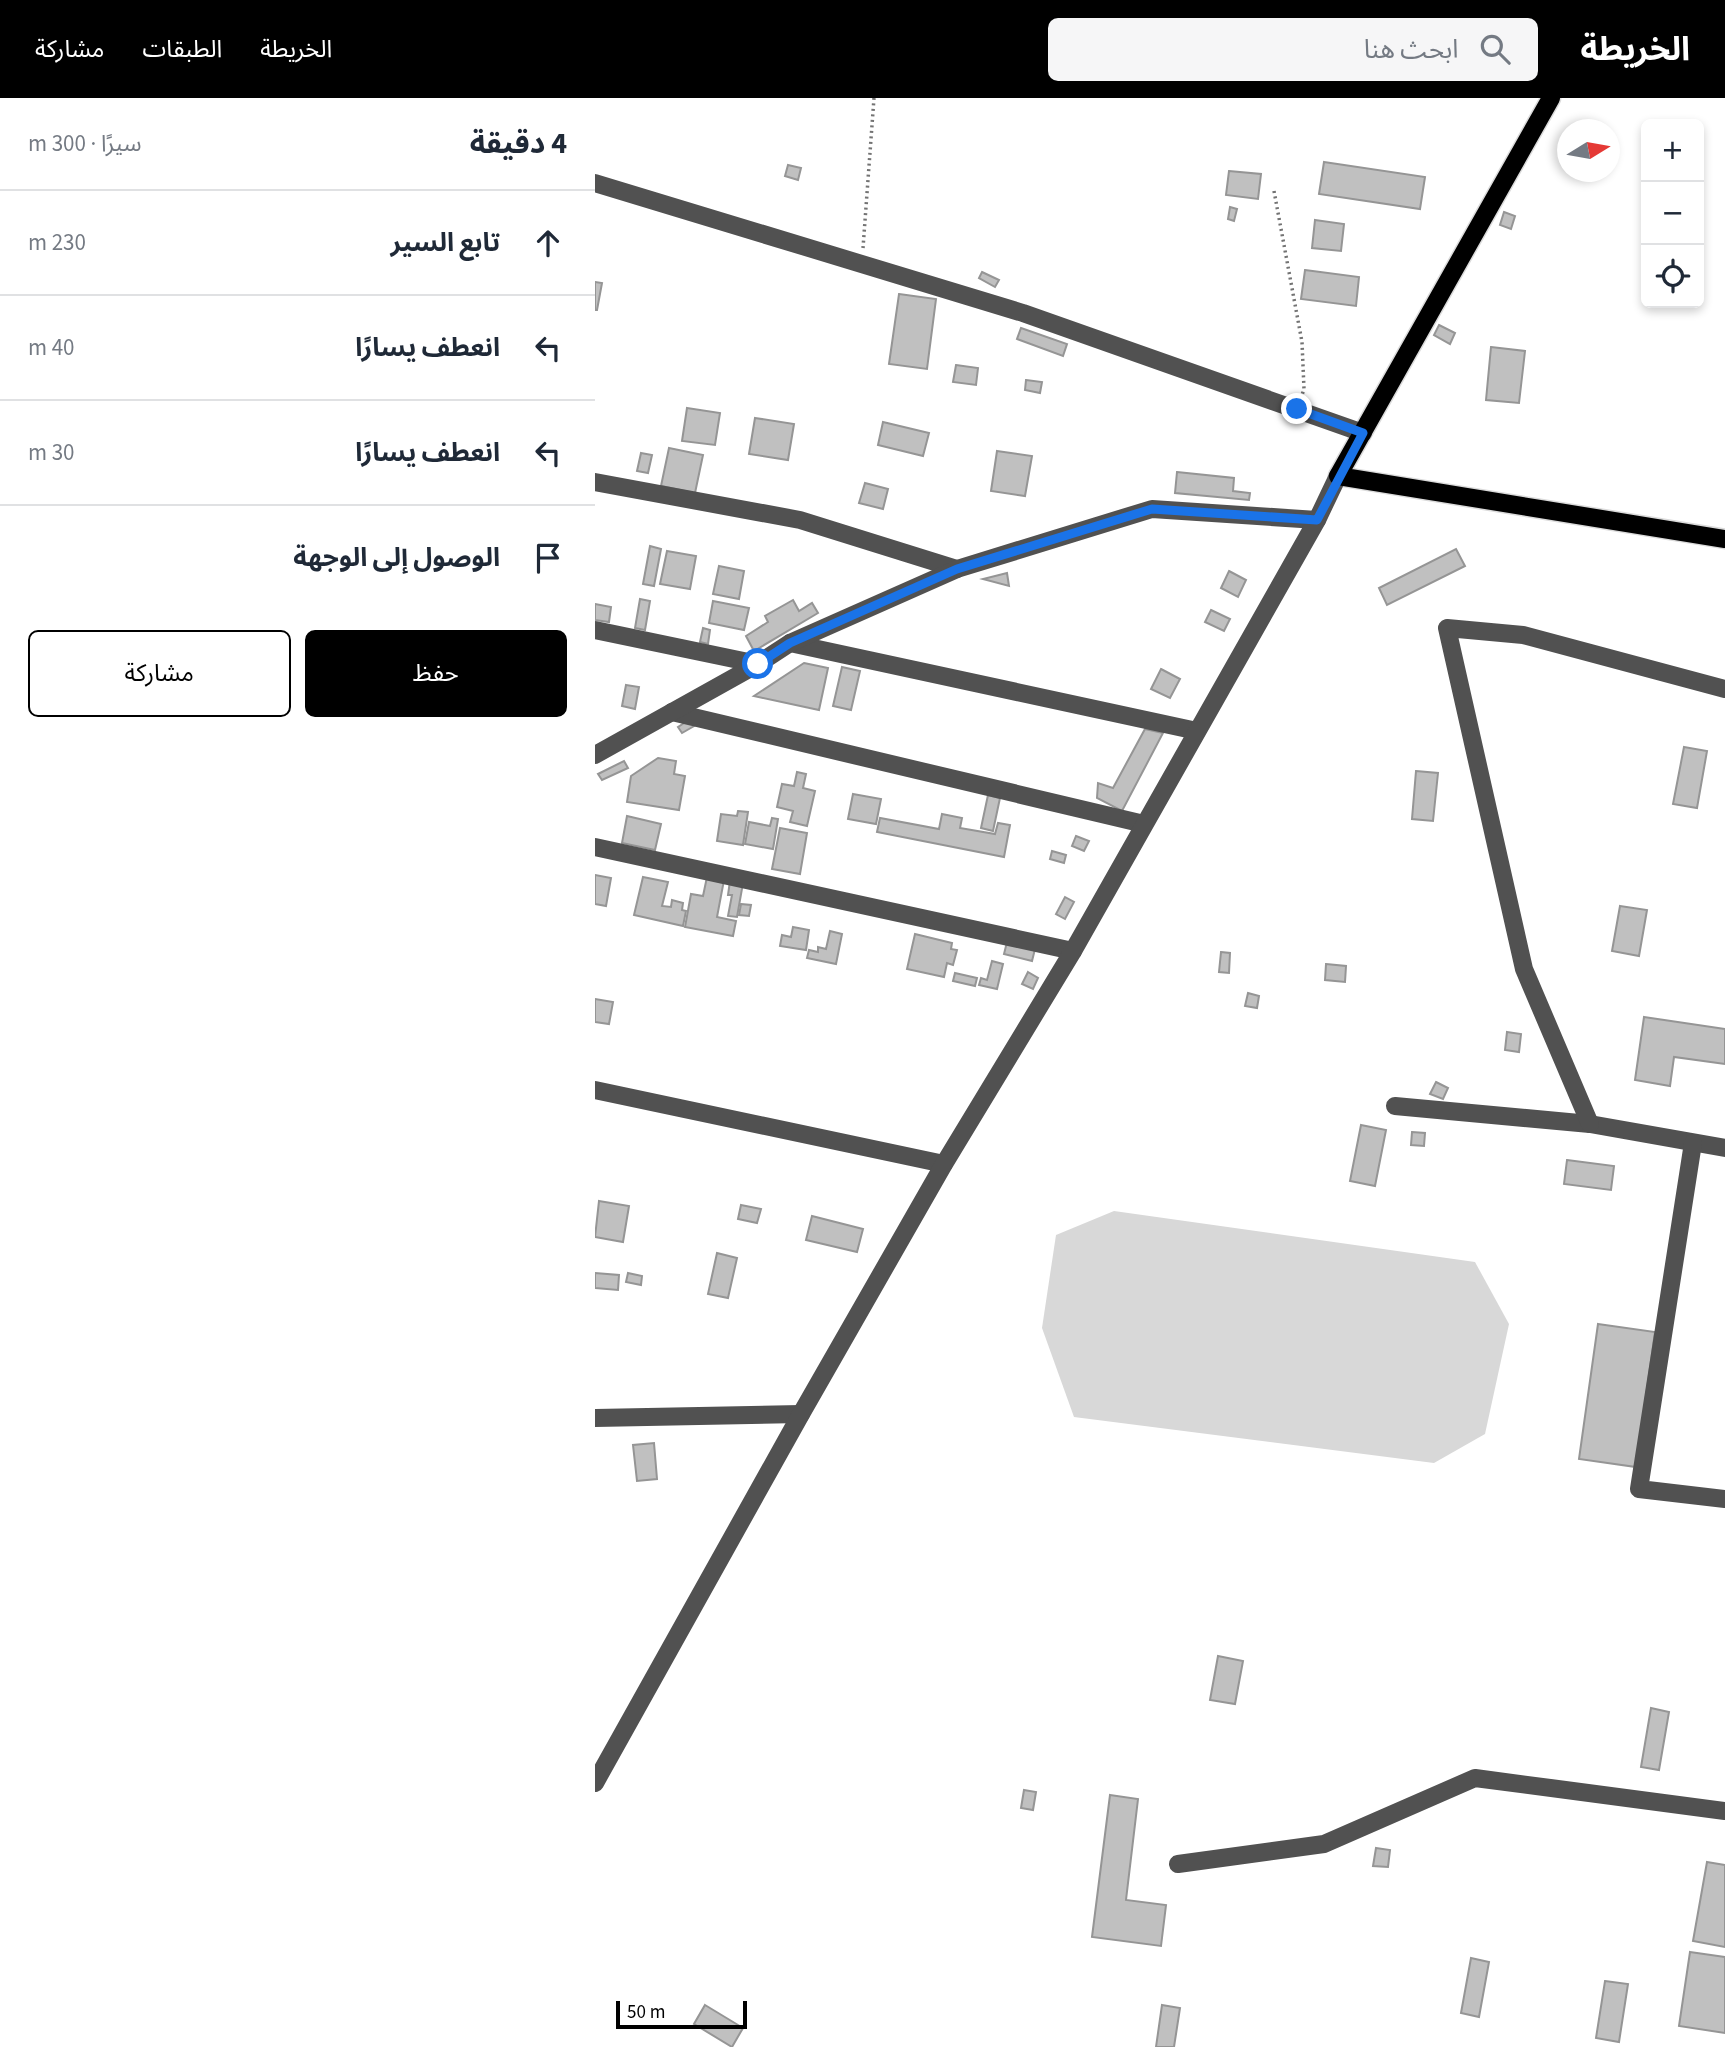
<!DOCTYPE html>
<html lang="ar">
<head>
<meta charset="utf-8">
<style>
  body { margin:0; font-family:"Source Sans 3","Noto Sans Arabic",sans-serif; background:#f6f6f7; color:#1f2937; direction:rtl }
  .controls { position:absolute; right:21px; top:21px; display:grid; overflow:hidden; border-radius:10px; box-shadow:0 4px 10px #0003 }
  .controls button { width:63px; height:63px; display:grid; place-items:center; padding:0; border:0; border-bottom:2px solid #e0e1e3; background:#fff; color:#1f2937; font:35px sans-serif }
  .compass { position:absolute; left:962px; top:21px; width:63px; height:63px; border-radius:50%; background:#fff; box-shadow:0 4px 10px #0003; rotate:79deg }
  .scale { position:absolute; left:21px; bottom:18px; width:131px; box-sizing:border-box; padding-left:7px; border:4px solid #000; border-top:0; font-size:19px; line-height:24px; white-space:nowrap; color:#000; -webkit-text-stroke:5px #fff; paint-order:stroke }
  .stop { position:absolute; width:21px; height:21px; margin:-16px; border:5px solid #1a73e8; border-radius:50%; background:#fff }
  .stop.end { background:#1a73e8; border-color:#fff; box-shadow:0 2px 7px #0008 }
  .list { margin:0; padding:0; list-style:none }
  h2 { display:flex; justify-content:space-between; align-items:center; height:91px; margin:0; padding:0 28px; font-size:30px }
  h2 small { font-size:23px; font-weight:400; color:#747a83 }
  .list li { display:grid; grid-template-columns:46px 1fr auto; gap:21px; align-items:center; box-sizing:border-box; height:105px; padding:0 28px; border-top:2px solid #e0e1e3 }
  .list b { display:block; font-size:26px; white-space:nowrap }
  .list em { font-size:23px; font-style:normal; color:#747a83 }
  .actions { display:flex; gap:14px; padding:21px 28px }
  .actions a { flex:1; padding:16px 0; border:2px solid #000; border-radius:10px; text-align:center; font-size:24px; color:#000 }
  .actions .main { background:#000; color:#fff }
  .icon { flex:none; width:38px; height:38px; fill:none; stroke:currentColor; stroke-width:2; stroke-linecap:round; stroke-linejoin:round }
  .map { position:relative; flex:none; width:1130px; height:1949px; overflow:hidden; direction:ltr }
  header { display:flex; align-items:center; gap:42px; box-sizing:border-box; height:98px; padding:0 35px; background:#000; color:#fff }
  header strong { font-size:33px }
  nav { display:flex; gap:38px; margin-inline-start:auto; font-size:24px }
  .search { width:490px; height:63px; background:#f6f6f7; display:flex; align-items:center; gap:18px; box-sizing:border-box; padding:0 24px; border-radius:10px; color:#747a83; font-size:26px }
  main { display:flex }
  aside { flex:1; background:#fff }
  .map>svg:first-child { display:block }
</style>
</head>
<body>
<header>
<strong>الخريطة</strong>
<div class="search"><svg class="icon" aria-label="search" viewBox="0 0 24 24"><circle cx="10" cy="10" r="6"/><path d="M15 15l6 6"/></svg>ابحث هنا</div>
<nav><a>الخريطة</a><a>الطبقات</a><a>مشاركة</a></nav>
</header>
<main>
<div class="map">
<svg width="1130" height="1949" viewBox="0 0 1130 1949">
  <rect width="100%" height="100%" fill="#fff"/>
  <polygon fill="#d8d8d8" points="519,1113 880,1164 914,1226 890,1336 839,1365 479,1319 447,1230 461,1137"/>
  <g fill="#c0c0c0" stroke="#959595" stroke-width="2">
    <polygon points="729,64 830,79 825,111 724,96"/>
    <polygon points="193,67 206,70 203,82 190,78"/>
    <polygon points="634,73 666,76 663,101 631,97"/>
    <polygon points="635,109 642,111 639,123 633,121"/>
    <polygon points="909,114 920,118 916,131 905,127"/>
    <polygon points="720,122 749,126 746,153 717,150"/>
    <polygon points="710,172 764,179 761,208 706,201"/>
    <polygon points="387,174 404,182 400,189 384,180"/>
    <polygon points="0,184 7,185 2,212 0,212"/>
    <polygon points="304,196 341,201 332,271 294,266"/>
    <polygon points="844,227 860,235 855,246 839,237"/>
    <polygon points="426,230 472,246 468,258 422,241"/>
    <polygon points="896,249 930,253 924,305 891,302"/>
    <polygon points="361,267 383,270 381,287 358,284"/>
    <polygon points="431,282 447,284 445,295 430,292"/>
    <polygon points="92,310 125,315 120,347 87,343"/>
    <polygon points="160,320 199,326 193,362 154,356"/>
    <polygon points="288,324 334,335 328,358 283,347"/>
    <polygon points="74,350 108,357 100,395 66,388"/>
    <polygon points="402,353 437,358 430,398 396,393"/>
    <polygon points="46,355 57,357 53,375 42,373"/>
    <polygon points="582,374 639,380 638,393 655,395 654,402 580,395"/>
    <polygon points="270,385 293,391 288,411 264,405"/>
    <polygon points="55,448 66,451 59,488 48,486"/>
    <polygon points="861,451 870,468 792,507 784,490"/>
    <polygon points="72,453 101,458 95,491 65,486"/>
    <polygon points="124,468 149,473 144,501 118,496"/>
    <polygon points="634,473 651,482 643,499 626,490"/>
    <polygon points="412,475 414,488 388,481"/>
    <polygon points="45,501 55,503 50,532 40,530"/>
    <polygon points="198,502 204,513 217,505 223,515 159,553 151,538 173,524 170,518"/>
    <polygon points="118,503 154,510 149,532 114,525"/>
    <polygon points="0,506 16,509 14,524 0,522"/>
    <polygon points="616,512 635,521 629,533 610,524"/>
    <polygon points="108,530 115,532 113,546 105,544"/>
    <polygon points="209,565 233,570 224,612 159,598"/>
    <polygon points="247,569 265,573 256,612 238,608"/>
    <polygon points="566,571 585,581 575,600 556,591"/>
    <polygon points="31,587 44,589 40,611 27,608"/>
    <polygon points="97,620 101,627 87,635 83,629"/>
    <polygon points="550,631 568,635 527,713 502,700 503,685 518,690"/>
    <polygon points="1089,649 1112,653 1102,710 1078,706"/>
    <polygon points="63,660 81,663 79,676 90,678 84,712 32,704 36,678"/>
    <polygon points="29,663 33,670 7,682 3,676"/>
    <polygon points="821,673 843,675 838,723 817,721"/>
    <polygon points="202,674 211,676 208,690 220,693 212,728 195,724 198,713 182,709 187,686 199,688"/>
    <polygon points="258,696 286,701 281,726 253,721"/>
    <polygon points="393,697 405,700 398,733 386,730"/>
    <polygon points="143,713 153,714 148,747 122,743 126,716 142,718"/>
    <polygon points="347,716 367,720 365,730 400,736 403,725 415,727 409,759 282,734 285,720 344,731"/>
    <polygon points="32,718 66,726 60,752 27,745"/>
    <polygon points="177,720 183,721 178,751 150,746 154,724 175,728"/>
    <polygon points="185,730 212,735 205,776 177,771"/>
    <polygon points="481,738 494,743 489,753 477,748"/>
    <polygon points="457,753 471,757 469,765 455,761"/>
    <polygon points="0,777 16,780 11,808 0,806"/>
    <polygon points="48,779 73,784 67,808 76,809 77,802 88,805 87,812 91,813 88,828 39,817"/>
    <polygon points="112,779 129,782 122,819 141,823 138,838 90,829 96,796 108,798"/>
    <polygon points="135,783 148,785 142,819 133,818 137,797 133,797"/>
    <polygon points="470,799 479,804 470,821 461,816"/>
    <polygon points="146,806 156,807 154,818 144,817"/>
    <polygon points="1025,808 1052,812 1044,858 1017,853"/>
    <polygon points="198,829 214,832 211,852 185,848 187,837 196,839"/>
    <polygon points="235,833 247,836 241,866 212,860 214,852 223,854 223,849 231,851"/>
    <polygon points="320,836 357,845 356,851 362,852 358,867 352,865 349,879 312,871"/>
    <polygon points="412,844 440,851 437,863 409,856"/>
    <polygon points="626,854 635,855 634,875 624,874"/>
    <polygon points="397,863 408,866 402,891 384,887 386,880 392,882"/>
    <polygon points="731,866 751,868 750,884 730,882"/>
    <polygon points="433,874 443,880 438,891 427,886"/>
    <polygon points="360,875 382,880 380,888 358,883"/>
    <polygon points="653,895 664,898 662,910 650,908"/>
    <polygon points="0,901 18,904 14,926 0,924"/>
    <polygon points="1049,919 1130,931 1130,966 1079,959 1075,988 1040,982"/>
    <polygon points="912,934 926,936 924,954 910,952"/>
    <polygon points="841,984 853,990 848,1001 835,996"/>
    <polygon points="766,1027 791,1032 780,1088 755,1083"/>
    <polygon points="817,1034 830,1035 829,1048 816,1047"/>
    <polygon points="972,1062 1019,1068 1016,1092 969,1086"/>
    <polygon points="4,1103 34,1108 28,1144 0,1139"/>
    <polygon points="146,1107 166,1111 162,1125 143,1121"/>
    <polygon points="217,1118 268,1131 262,1154 211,1142"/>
    <polygon points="122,1155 142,1160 133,1200 113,1196"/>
    <polygon points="0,1175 24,1177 23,1192 0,1190"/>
    <polygon points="33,1175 47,1178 46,1187 31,1184"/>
    <polygon points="1003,1226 1060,1234 1041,1369 984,1361"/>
    <polygon points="59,1345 62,1381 42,1383 38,1347"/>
    <polygon points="623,1558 648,1563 640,1606 615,1602"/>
    <polygon points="1056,1610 1074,1614 1064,1672 1046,1669"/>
    <polygon points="429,1692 441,1694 438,1712 426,1710"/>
    <polygon points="515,1697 543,1701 531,1802 571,1807 566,1848 497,1839"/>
    <polygon points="781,1750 795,1752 793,1769 778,1768"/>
    <polygon points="1112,1764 1130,1767 1130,1849 1098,1843"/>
    <polygon points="1095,1854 1130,1859 1130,1935 1084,1928"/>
    <polygon points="876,1860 894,1864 884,1919 866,1915"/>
    <polygon points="1010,1883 1033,1886 1024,1944 1001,1940"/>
    <polygon points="110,1907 148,1930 137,1949 99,1926"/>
    <polygon points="567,1907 585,1910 579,1949 561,1949"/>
  </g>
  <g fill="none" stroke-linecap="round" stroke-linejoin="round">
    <g stroke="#dbdbdb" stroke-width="21">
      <polyline id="major" points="956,0 743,378 1130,441"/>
    </g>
    <g stroke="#737373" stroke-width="3.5" stroke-dasharray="2 3.5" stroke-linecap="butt">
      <polyline points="679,93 707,244 709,291 707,297"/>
      <polyline points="268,150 279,0"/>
    </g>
    <g stroke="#515151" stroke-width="18">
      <polyline points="0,85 428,215 768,335"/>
      <polyline points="0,384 205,422 362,471"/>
      <polyline points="0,532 163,566"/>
      <polyline points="195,545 602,633"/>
      <polyline points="77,614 549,726"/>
      <polyline points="0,657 163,566 195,545 362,471 557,411 722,422"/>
      <polyline points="0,749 478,853"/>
      <polyline points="0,992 349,1066"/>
      <polyline points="800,1008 995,1026 1130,1050"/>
      <polyline points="995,1026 929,871 852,530 928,537 1130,591"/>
      <polyline points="1098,1045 1044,1391 1130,1401"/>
      <polyline points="0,1320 206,1316"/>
      <polyline points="0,1685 206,1316 349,1066 478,853 722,422 743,378"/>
      <polyline points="583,1766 729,1746 880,1680 1130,1713"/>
    </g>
    <use href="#major" stroke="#000" stroke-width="18"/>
  </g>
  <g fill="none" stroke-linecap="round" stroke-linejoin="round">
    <polyline stroke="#1a73e8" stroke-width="9" points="163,566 195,545 362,471 557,411 722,422 768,335 702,311"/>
  </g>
</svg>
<div class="controls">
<button>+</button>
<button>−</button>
<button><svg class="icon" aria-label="locate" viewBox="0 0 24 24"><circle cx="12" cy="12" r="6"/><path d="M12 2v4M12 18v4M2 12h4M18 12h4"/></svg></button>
</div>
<svg class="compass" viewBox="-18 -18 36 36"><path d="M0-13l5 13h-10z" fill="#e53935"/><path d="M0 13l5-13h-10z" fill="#747a83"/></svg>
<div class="scale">50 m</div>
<div class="stop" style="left:163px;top:566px"></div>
<div class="stop end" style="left:702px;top:311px"></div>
</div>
<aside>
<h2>4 دقيقة<small>سيرًا · 300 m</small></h2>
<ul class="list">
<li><svg class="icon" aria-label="ahead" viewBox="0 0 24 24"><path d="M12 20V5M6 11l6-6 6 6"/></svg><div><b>تابع السير</b></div><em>230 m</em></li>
<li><svg class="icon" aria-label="left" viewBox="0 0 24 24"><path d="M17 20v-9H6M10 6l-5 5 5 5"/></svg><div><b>انعطف يسارًا</b></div><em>40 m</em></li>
<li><svg class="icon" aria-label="left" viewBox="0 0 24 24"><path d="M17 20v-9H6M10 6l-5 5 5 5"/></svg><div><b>انعطف يسارًا</b></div><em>30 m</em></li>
<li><svg class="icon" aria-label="arrive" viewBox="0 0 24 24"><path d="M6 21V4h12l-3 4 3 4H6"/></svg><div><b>الوصول إلى الوجهة</b></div></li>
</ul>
<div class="actions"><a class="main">حفظ</a><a>مشاركة</a></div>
</aside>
</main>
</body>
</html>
